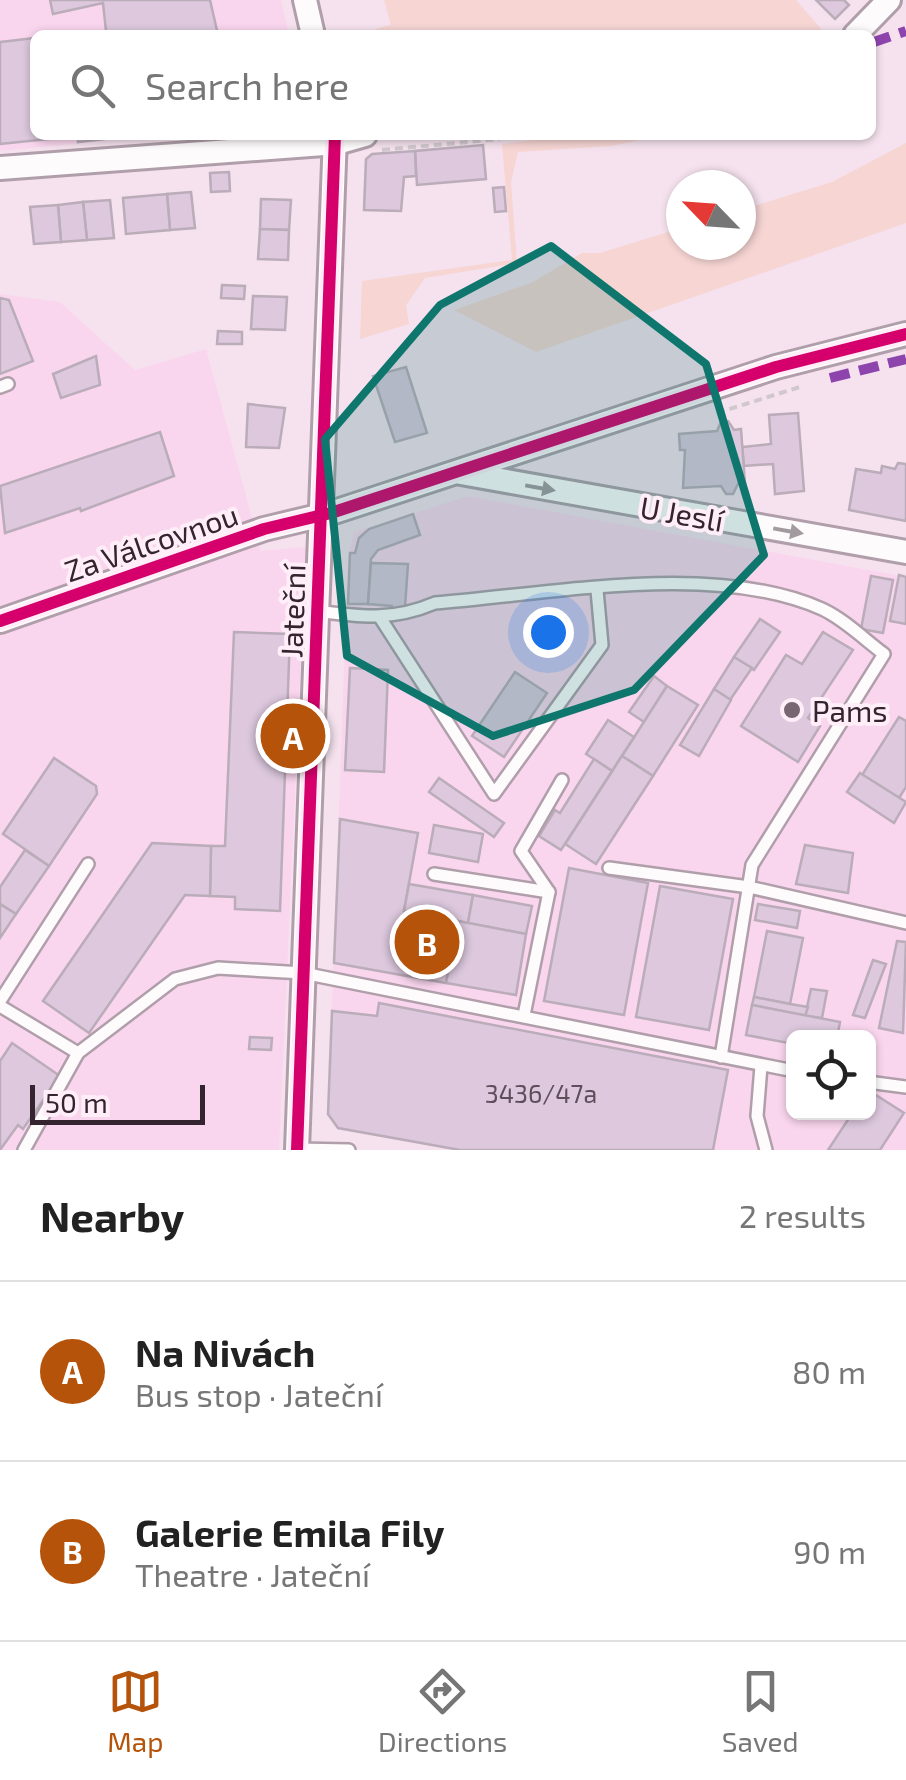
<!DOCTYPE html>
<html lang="en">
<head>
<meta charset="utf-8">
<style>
  body { margin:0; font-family:"Exo 2",sans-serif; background:#f2f2f2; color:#222 }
  .controls { position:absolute; right:30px; bottom:30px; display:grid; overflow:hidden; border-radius:15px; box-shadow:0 2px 8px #0004 }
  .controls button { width:90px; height:90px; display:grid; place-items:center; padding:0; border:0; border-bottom:2px solid #e0e0e0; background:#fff; color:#222; font:50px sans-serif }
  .compass { position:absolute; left:666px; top:170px; width:90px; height:90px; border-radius:50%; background:#fff; box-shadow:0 2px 8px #0004; rotate:295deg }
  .scale { position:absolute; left:30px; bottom:25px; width:175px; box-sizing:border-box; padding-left:10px; border:5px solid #34242f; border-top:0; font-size:28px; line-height:35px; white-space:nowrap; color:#34242f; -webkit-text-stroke:8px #ffedf8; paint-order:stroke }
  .you { position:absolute; left:548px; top:632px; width:35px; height:35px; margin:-25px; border:8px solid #fff; border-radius:50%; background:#1a73e8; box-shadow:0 0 0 15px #1a73e833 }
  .badge { display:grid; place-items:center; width:65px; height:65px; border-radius:50%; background:#b45309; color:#fff; font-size:32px; font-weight:700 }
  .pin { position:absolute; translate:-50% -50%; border:5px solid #fff; box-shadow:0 2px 10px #0006 }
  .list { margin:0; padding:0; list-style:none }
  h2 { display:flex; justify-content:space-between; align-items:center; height:130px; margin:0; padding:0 40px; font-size:42px }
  h2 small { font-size:32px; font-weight:400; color:#767676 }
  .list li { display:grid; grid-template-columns:65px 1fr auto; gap:30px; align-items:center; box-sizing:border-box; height:180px; padding:0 40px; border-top:2px solid #e0e0e0 }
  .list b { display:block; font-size:38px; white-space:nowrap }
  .list p { margin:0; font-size:32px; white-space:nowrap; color:#767676 }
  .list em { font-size:32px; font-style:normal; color:#767676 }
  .icon { flex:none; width:55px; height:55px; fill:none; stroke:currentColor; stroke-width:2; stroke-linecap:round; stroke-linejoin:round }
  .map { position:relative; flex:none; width:906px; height:1150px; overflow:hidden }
  .search { position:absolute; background:#fff; box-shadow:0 2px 8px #0004; left:30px; right:30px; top:30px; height:110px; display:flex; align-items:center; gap:25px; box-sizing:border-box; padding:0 35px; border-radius:15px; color:#767676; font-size:38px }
  .sheet { height:490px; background:#fff }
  nav { display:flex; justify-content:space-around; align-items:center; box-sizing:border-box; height:140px; border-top:2px solid #e0e0e0; background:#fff; font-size:28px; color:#767676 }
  nav a { display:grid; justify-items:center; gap:5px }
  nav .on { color:#b45309 }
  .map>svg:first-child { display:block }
</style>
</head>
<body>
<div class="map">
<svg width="906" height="1150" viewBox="0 0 906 1150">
  <rect width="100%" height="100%" fill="#f5e2ee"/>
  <g fill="#fad6ee" fill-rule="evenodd">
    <polygon points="0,0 281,0 289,35 35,35 35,135 164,135 0,151"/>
    <polygon points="0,294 60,302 135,370 206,349 261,551 306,547 279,1150 0,1150"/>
    <path d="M468,496l438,81v573h-446l-122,-22 -10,-14 20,-557 6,-25zM794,1038h74v74h-74z"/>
  </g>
  <g fill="#f6d5d3">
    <polygon points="384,0 796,0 821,29 816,35 376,35 375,29 391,25"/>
    <polygon points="572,135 663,135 611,146 518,152 511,182 517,263 425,278 406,305 409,324 360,339 362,281 512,260 502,144"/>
    <polygon points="906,143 906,223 536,352 454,310 531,283 582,253 600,253 681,228 681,245 741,245 741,210 832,182"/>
  </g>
  <g fill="#ddc8de" stroke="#baacb8" stroke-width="2.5">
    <polygon points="50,0 210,0 218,35 67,35 106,31 103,3 53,14"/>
    <polygon points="816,0 844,0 849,5 835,19"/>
    <polygon points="35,38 35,135 121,135 122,137 78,142 78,136 0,144 0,42"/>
    <polygon points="483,145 486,179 417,185 415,151"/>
    <polygon points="415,151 416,176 404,177 401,211 364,210 366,159 372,154"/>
    <polygon points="229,172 230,191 211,192 210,173"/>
    <polygon points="504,187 506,211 495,212 493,188"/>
    <polygon points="191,192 195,228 170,230 167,194"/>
    <polygon points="167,194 170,230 126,234 123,198"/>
    <polygon points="261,199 291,200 289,230 260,229"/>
    <polygon points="110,200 114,238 87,240 83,202"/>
    <polygon points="83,202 87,240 61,242 58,205"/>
    <polygon points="58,205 61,242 34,244 30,207"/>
    <polygon points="260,229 289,230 288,260 258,259"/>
    <polygon points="222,285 245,286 244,299 221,298"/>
    <polygon points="253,296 287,297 285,330 251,329"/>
    <polygon points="0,298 9,300 33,361 0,374"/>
    <polygon points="218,331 242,332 242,344 217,344"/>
    <polygon points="96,356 100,385 61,398 53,374"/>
    <polygon points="406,367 427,433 395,442 373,376"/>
    <polygon points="248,404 285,408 279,448 246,447"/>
    <polygon points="798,413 804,491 775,494 773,464 744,466 742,447 771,444 769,415"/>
    <polygon points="728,421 734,430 741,429 745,484 738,484 733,494 726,494 721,486 683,488 685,450 680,450 679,434 717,431 721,422"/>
    <polygon points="160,432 174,476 81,511 80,508 5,533 0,486"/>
    <polygon points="898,463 906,464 906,521 849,510 856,469 881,473 882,466 895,469"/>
    <polygon points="413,514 420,535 378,550 371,559 368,604 348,604 350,553 355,553 359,538 369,529"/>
    <polygon points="371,563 408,564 405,607 392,611 392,606 368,604"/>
    <polygon points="899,575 906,577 906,624 890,621"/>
    <polygon points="871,576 893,580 883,633 861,629"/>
    <polygon points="760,619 780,632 754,670 734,657"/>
    <polygon points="234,632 290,634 280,911 235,909 235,897 210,896 211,846 225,846"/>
    <polygon points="823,632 853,650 808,718 820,726 798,762 741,726 786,655 802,664"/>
    <polygon points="734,657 752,668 730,700 714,689"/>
    <polygon points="350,668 388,670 384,772 345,770"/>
    <polygon points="515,672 547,693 504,757 472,736"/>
    <polygon points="654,676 667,686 644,722 629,712"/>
    <polygon points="667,686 698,705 653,776 622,756"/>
    <polygon points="714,689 731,700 699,756 680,745"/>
    <polygon points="899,717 906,721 906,787 899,798 862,775"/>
    <polygon points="608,720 634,737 612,771 586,754"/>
    <polygon points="622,756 653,776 596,864 565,844"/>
    <polygon points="54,758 96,786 97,794 49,866 3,834"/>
    <polygon points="594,759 612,771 561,850 539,836 555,810 560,813"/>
    <polygon points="860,773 906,802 894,823 847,792"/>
    <polygon points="439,778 504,823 494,837 429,792"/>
    <polygon points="340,819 418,833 404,911 458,921 446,983 334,963"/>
    <polygon points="434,825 483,834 478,862 429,853"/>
    <polygon points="152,843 211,846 210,896 185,895 89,1033 43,1001"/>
    <polygon points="805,845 853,853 848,893 796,884"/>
    <polygon points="25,850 49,866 16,914 0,904 0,887"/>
    <polygon points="569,868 648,883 624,1015 544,1001"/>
    <polygon points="409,884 473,895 468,923 404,911"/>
    <polygon points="660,886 733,899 709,1030 636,1017"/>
    <polygon points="473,895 532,906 526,934 468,923"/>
    <polygon points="0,904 16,914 0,938"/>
    <polygon points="758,904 800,911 797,928 755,920"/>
    <polygon points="458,921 526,934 516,995 446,983"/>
    <polygon points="767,931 803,938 790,1004 754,997"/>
    <polygon points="897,941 906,942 903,1033 879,1028"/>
    <polygon points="873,960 886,964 865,1018 853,1015"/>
    <polygon points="811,989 827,991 822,1018 805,1016"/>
    <polygon points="754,997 790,1004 808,1007 805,1016 752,1005"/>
    <polygon points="379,1003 728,1070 713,1150 460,1150 338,1128 328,1114 332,1011 377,1016"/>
    <polygon points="752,1005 840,1022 837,1038 794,1038 794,1044 746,1035"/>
    <polygon points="250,1037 272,1038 271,1050 249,1049"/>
    <polygon points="12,1043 60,1076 23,1129 18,1125 0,1150 0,1061"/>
    <polygon points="868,1090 904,1113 880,1150 828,1150 853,1112 868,1112"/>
  </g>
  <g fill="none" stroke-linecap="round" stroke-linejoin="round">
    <g stroke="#b09faa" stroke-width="16">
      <g id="lane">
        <polyline points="0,387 8,384"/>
        <path d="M317,611c44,6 76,10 118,-8 116,-9 280,-42 387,6 22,10 43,31 62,45l-132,211 -31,192"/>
        <polyline points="381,619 494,794 602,645 597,590"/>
        <polyline points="609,868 749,887 906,923"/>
        <polyline points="434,874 549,892 524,1015"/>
        <polyline points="549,892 521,851 562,780"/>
        <polyline points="0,1001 88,864"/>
        <polyline points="0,1006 78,1053"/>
        <polyline points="761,1066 757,1116 766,1150"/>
        <polyline points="868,1082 906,1087"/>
        <polyline points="297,1149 349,1150"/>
        <polyline points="24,1150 78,1053 175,979 218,968 303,973 794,1071"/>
      </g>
    </g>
    <g stroke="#b09faa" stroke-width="28">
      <g id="street">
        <polyline points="305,0 313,35"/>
        <polyline points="855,35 889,0"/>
        <polyline points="0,168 337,143 365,135"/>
        <polyline points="461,473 906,552"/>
        <polyline points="0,621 264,529 331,513 776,367 906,334"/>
        <polyline points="297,1150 335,135"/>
      </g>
    </g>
    <g stroke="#d0c8cd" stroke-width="4" stroke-dasharray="8 5" stroke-linecap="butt">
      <polyline points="382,150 500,139"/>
      <polyline points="717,413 803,386"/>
    </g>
    <use href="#lane" stroke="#fefbfc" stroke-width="11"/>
    <use href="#street" stroke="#fefbfc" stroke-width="22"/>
    <g stroke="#8e44ad" stroke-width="10" stroke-dasharray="20 10" stroke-linecap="butt">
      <polyline points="871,43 906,31"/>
      <polyline points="830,378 906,359"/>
    </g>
    <g stroke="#ffedf8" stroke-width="19">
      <g id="cycleway">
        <polyline points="0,621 264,529 331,513 776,367 906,334"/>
        <polyline points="297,1150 335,135"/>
      </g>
    </g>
    <use href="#cycleway" stroke="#d6006c" stroke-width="12"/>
  </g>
  <defs><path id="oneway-solid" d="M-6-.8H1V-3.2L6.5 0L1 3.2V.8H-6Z" transform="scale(2.5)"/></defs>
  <g fill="#a39aa0">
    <use href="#oneway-solid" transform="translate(540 488) rotate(10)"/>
    <use href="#oneway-solid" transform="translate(788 531) rotate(10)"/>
  </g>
  <path fill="#0f766e" fill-opacity="0.2" stroke="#0f766e" stroke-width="8" stroke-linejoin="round" d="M551,246l155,118 58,191 -130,135 -141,46 -146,-80 -22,-217 115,-134z"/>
  <circle fill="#786672" stroke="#ffedf8" stroke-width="4" cx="792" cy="710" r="10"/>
  <g text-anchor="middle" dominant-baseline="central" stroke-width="8" stroke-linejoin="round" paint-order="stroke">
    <g font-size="25" fill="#5e4d5b">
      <text x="541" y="1093">3436/47a</text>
    </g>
    <g font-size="30" fill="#34242f" stroke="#ffedf8">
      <text transform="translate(682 513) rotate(10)">U Jeslí</text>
      <text transform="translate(151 542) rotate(-19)">Za Válcovnou</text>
      <text transform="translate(292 611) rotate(-88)">Jateční</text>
    </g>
    <g font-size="30" fill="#34242f" stroke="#ffedf8" text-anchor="start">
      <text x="812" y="710">Pams</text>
    </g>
  </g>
</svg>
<div class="controls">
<button><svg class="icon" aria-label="locate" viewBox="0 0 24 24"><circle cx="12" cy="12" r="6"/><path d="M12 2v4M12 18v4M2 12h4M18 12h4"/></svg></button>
</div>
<svg class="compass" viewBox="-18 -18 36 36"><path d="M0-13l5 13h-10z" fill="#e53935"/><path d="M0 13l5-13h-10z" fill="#767676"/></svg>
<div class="scale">50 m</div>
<div class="you"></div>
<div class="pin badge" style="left:293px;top:736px">A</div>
<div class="pin badge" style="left:427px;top:942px">B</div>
<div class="search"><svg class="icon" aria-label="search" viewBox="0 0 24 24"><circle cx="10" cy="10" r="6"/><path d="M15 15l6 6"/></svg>Search here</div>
</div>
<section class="sheet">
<h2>Nearby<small>2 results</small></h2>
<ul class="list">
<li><span class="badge">A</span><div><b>Na Nivách</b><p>Bus stop · Jateční</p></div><em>80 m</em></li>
<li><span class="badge">B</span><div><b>Galerie Emila Fily</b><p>Theatre · Jateční</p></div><em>90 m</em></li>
</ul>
</section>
<nav>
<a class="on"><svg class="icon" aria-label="map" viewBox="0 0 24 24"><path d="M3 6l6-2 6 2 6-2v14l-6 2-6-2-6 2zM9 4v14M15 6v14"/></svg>Map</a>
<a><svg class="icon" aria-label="directions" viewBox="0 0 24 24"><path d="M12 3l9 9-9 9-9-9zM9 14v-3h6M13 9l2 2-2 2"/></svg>Directions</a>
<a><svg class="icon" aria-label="saved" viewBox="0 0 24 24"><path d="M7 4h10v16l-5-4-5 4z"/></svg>Saved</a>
</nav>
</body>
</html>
